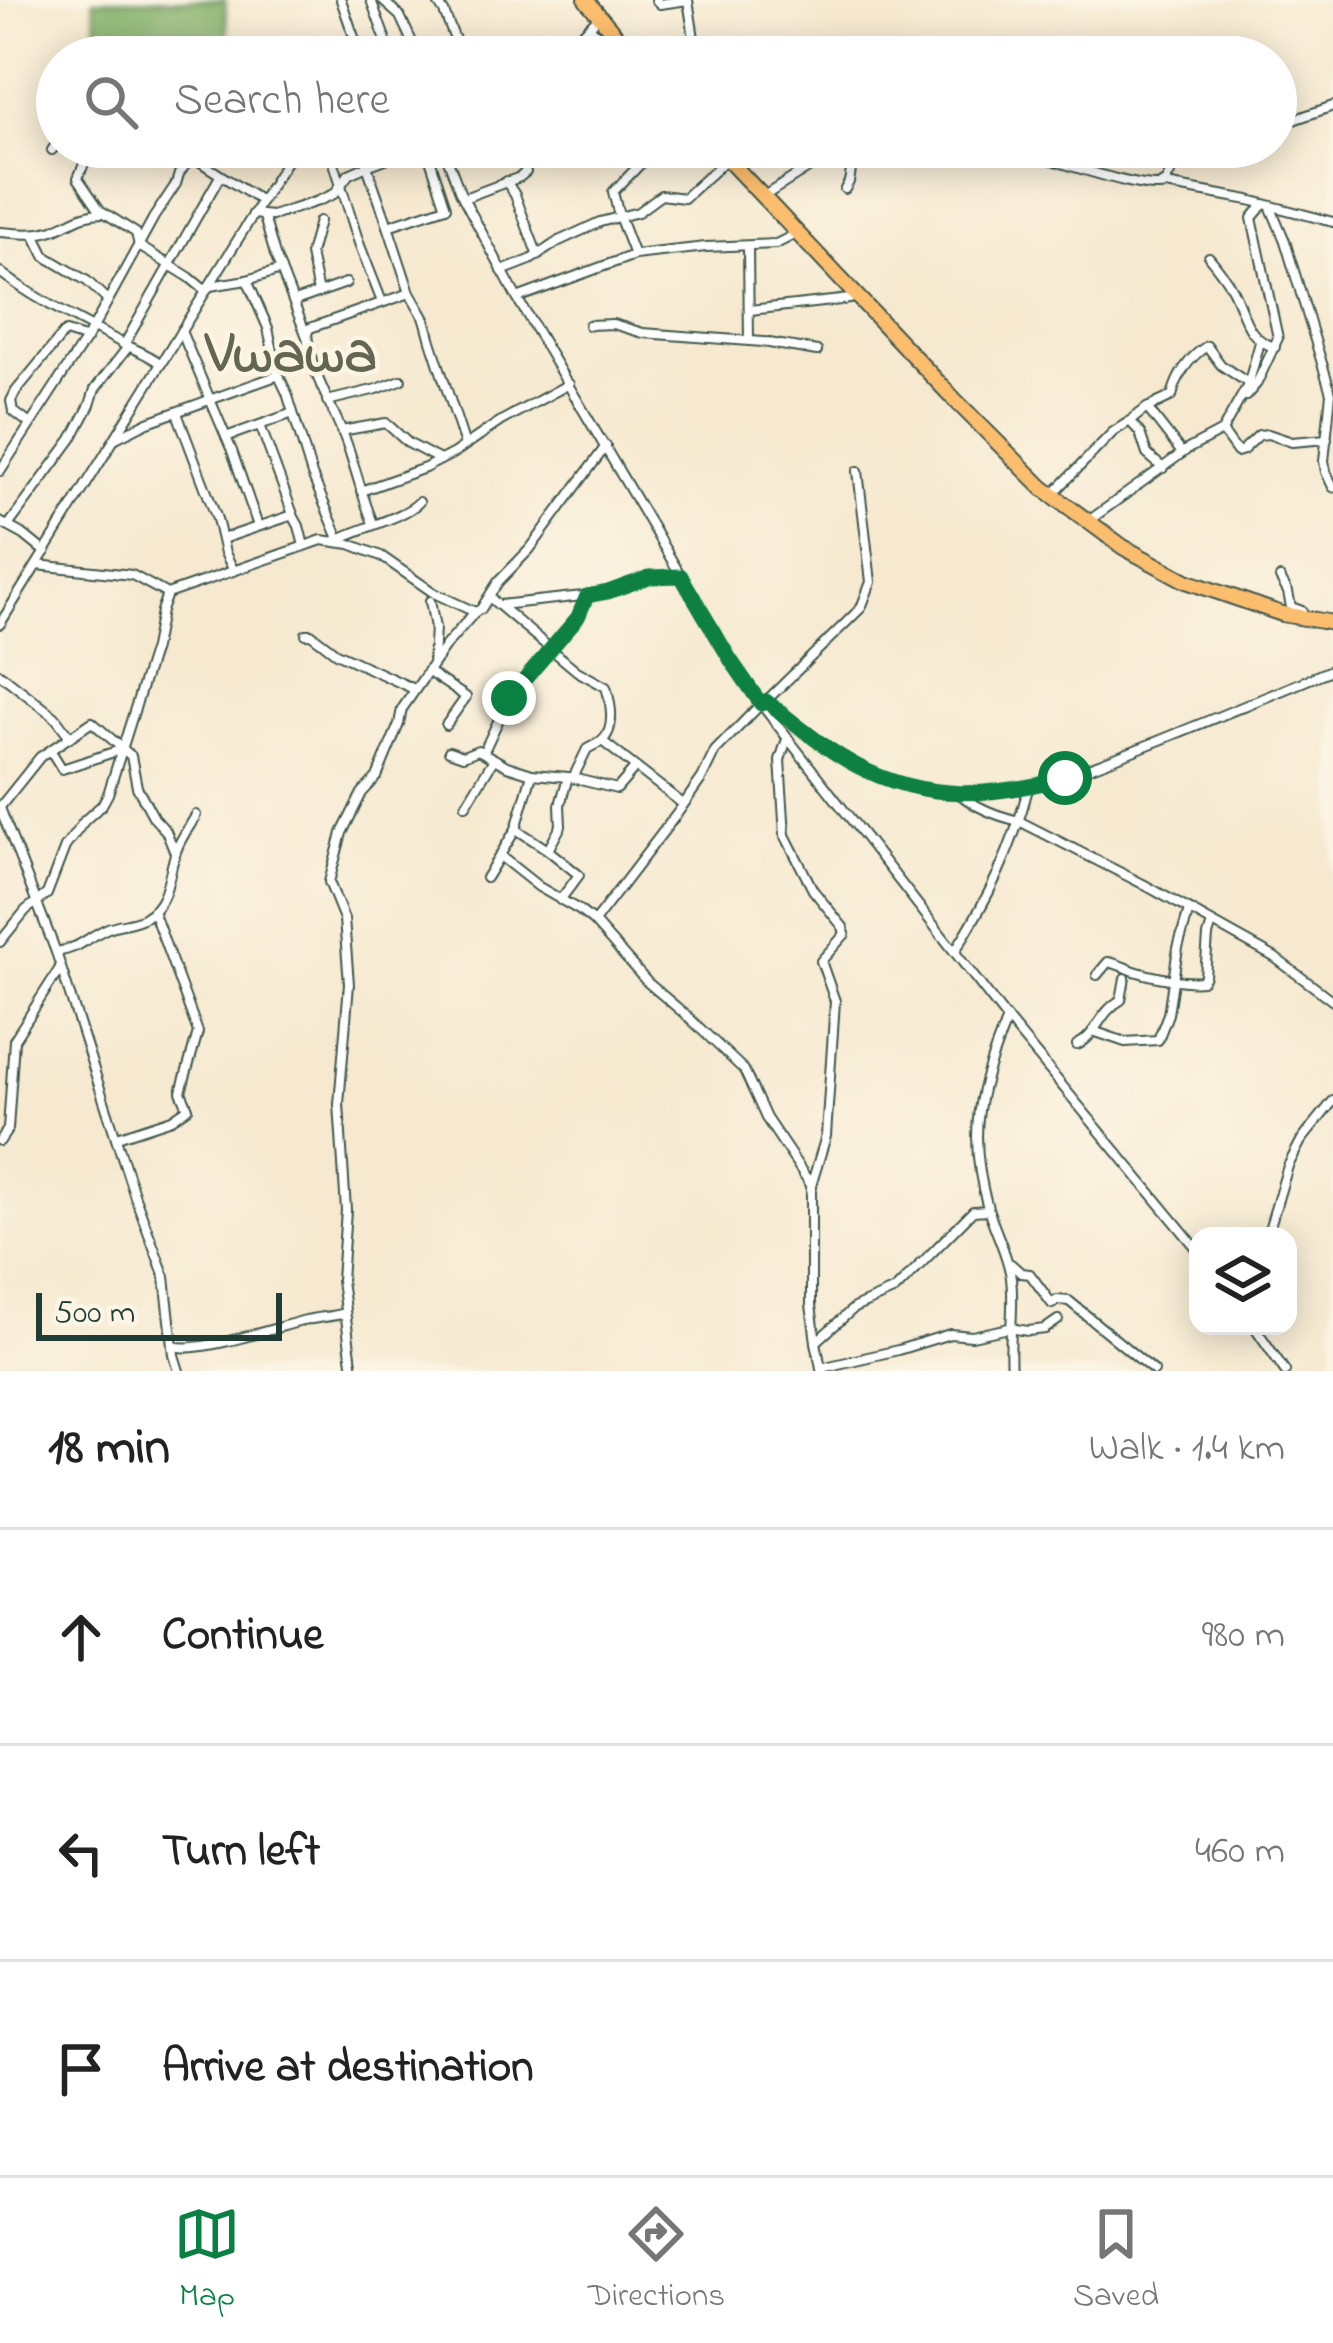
<!DOCTYPE html>
<html lang="en">
<head>
<meta charset="utf-8">
<style>
  body { margin:0; font-family:"Indie Flower",sans-serif; background:#f2f2f2; color:#222 }
  .controls { position:absolute; right:36px; bottom:36px; display:grid; overflow:hidden; border-radius:24px; box-shadow:0 6px 30px #0003 }
  .controls button { width:108px; height:108px; display:grid; place-items:center; padding:0; border:0; border-bottom:3px solid #e0e0e0; background:#fff; color:#222; font:60px sans-serif }
  .scale { position:absolute; left:36px; bottom:30px; width:246px; box-sizing:border-box; padding-left:12px; border:6px solid #1f3d34; border-top:0; font-size:33px; line-height:42px; white-space:nowrap; color:#1f3d34; -webkit-text-stroke:9px #fcf5e5; paint-order:stroke }
  .stop { position:absolute; width:36px; height:36px; margin:-27px; border:9px solid #0b8043; border-radius:50%; background:#fff }
  .stop.end { background:#0b8043; border-color:#fff; box-shadow:0 3px 12px #0008 }
  .list { margin:0; padding:0; list-style:none }
  h2 { display:flex; justify-content:space-between; align-items:center; height:156px; margin:0; padding:0 48px; font-size:51px }
  h2 small { font-size:39px; font-weight:400; color:#767676 }
  .list li { display:grid; grid-template-columns:78px 1fr auto; gap:36px; align-items:center; box-sizing:border-box; height:216px; padding:0 48px; border-top:3px solid #e0e0e0 }
  .list b { display:block; font-size:45px; white-space:nowrap }
  .list em { font-size:39px; font-style:normal; color:#767676 }
  .icon { flex:none; width:66px; height:66px; fill:none; stroke:currentColor; stroke-width:2; stroke-linecap:round; stroke-linejoin:round }
  .map { position:relative; flex:none; width:1333px; height:1371px; overflow:hidden }
  .search { position:absolute; background:#fff; box-shadow:0 6px 30px #0003; left:36px; right:36px; top:36px; height:132px; display:flex; align-items:center; gap:30px; box-sizing:border-box; padding:0 42px; border-radius:66px; color:#767676; font-size:45px }
  .sheet { height:804px; background:#fff }
  nav { display:flex; justify-content:space-around; align-items:center; box-sizing:border-box; height:168px; border-top:3px solid #e0e0e0; background:#fff; font-size:33px; color:#767676 }
  nav a { display:grid; justify-items:center; gap:6px }
  nav .on { color:#0b8043 }
  .map>svg:first-child { display:block }
</style>
</head>
<body>
<div class="map">
<svg width="1333" height="1371" viewBox="0 0 1333 1371">
  <rect width="100%" height="100%" fill="#fcf5e5"/>
  <filter id="ink" filterUnits="userSpaceOnUse"><feTurbulence type="fractalNoise" baseFrequency=".00833" numOctaves="2"/><feDisplacementMap in="SourceGraphic" scale="24" xChannelSelector="R" yChannelSelector="G"/><feConvolveMatrix kernelMatrix="1 2 1 2 8 2 1 2 1" color-interpolation-filters="sRGB"/></filter>
  <filter id="wash" filterUnits="userSpaceOnUse"><feTurbulence type="fractalNoise" baseFrequency=".004" numOctaves="4" result="noise"/><feDisplacementMap in="SourceGraphic" scale="48" xChannelSelector="R" yChannelSelector="G"/><feGaussianBlur stdDeviation="2.7" result="paint"/><feColorMatrix in="noise" values="0 0 0 0 0 0 0 0 0 0 0 0 0 0 0 0 0 1.4 0 .05"/><feComposite in="paint" operator="in"/></filter>
  <g filter="url(#wash)">
    <rect width="100%" height="100%" fill="#f6e9d0"/>
    <polygon fill="#83b069" stroke="#51764e" stroke-width="3" points="93,0 225,0 229,56 101,57"/>
  </g>
  <g filter="url(#ink)">
    <g fill="none" stroke-linecap="round" stroke-linejoin="round">
      <g stroke="#3f574b" stroke-width="12">
        <g id="minor">
          <polyline points="341,0 361,57"/>
          <polyline points="371,0 392,57"/>
          <polyline points="382,0 400,16 419,57"/>
          <polyline points="436,0 444,12 462,57"/>
          <polyline points="656,0 660,4 688,0"/>
          <polyline points="688,0 697,57"/>
          <polyline points="589,27 624,57"/>
          <polyline points="558,57 599,17"/>
          <polyline points="1276,126 1333,106"/>
          <polyline points="77,147 87,157 78,178 100,210 136,233 139,246 189,277 206,291"/>
          <polyline points="329,147 359,243 382,302"/>
          <polyline points="418,147 367,166 388,226 446,207 426,147"/>
          <path d="M443,147l17,45 57,106 213,361 31,45 5,-3c41,31 82,66 132,82 95,31 177,-10 265,-44 57,-23 114,-46 170,-70"/>
          <polyline points="795,147 809,166"/>
          <path d="M1004,147c36,6 135,46 162,38l83,15 84,22"/>
          <polyline points="52,150 57,143"/>
          <polyline points="194,158 261,201"/>
          <polyline points="506,181 515,195 538,256"/>
          <polyline points="1160,185 1166,181 1184,147"/>
          <polyline points="845,189 849,182 855,147"/>
          <polyline points="764,196 818,162 852,166"/>
          <polyline points="464,198 520,177 526,172 517,147"/>
          <polyline points="1271,208 1285,241 1331,393 1324,461 1326,472 1333,487"/>
          <polyline points="253,214 272,216 318,201 334,194 349,174 367,166 362,147"/>
          <polyline points="264,217 275,255 307,337"/>
          <polyline points="388,226 410,293 425,319 431,341 465,445"/>
          <path d="M0,232c18,1 36,4 53,-2 18,-7 29,-17 49,-17"/>
          <polyline points="34,234 45,256 87,281 106,299"/>
          <polyline points="748,246 749,341"/>
          <polyline points="634,255 619,216 613,192 657,147"/>
          <path d="M1209,257c9,11 18,22 24,34 12,24 14,49 42,56"/>
          <polyline points="502,271 530,260 559,241 600,222 638,212 661,195 684,198 726,160"/>
          <path d="M0,272c36,28 78,48 118,69 14,8 30,12 43,23"/>
          <polyline points="247,280 268,328 278,374 287,393 312,475 340,541"/>
          <polyline points="210,286 247,280 281,270"/>
          <polyline points="318,293 310,254 319,221"/>
          <polyline points="517,298 634,255 706,247 776,244 796,234"/>
          <polyline points="295,301 346,283"/>
          <polyline points="750,310 850,299 854,295"/>
          <polyline points="589,325 613,324 643,333 763,342 817,351"/>
          <polyline points="181,331 232,451 258,526"/>
          <polyline points="124,345 220,176"/>
          <polyline points="1246,396 1257,383 1278,338 1252,218 1263,205"/>
          <polyline points="327,401 377,389 401,380"/>
          <polyline points="1147,408 1182,453"/>
          <polyline points="177,413 217,519 225,553 234,571"/>
          <path d="M1130,421l17,-13 25,-12c5,-20 17,-39 35,-50l14,19 30,20"/>
          <polyline points="30,424 13,411 11,401 16,391 63,334 66,332 87,339"/>
          <polyline points="260,425 294,517 299,526 304,546"/>
          <polyline points="341,431 386,423 408,443 440,460"/>
          <polyline points="1222,431 1237,452 1243,450 1259,435 1268,434 1292,442 1327,439"/>
          <polyline points="226,437 293,413"/>
          <polyline points="116,438 148,422 279,375"/>
          <polyline points="0,471 93,328 154,217 176,184 179,174 186,164 210,147"/>
          <polyline points="361,491 425,468 454,453 501,421 569,384"/>
          <polyline points="1053,494 1113,432 1130,421 1140,433 1147,454 1163,468"/>
          <polyline points="0,522 24,535 45,552"/>
          <polyline points="1087,522 1188,449 1222,431 1248,385 1260,342"/>
          <path d="M373,523c-10,-24 -16,-49 -24,-73 -13,-41 -39,-73 -42,-117l3,-5 100,-35"/>
          <polyline points="8,526 72,439 90,405 95,389 128,347"/>
          <polyline points="222,539 293,515"/>
          <path d="M335,541c24,-13 69,-23 84,-39"/>
          <polyline points="37,565 132,575 167,594 322,540 350,544 381,556 434,593 475,612 481,609 498,582 530,549 606,446"/>
          <polyline points="1280,578 1288,592 1291,607 1302,611"/>
          <path d="M489,597l88,74 29,16c5,16 10,42 -4,54l81,63"/>
          <polyline points="430,601 435,628 433,659"/>
          <polyline points="500,605 583,596 607,592 649,577 680,576"/>
          <polyline points="0,624 295,147"/>
          <polyline points="306,634 311,634 336,653 414,689"/>
          <polyline points="427,671 466,697 446,725"/>
          <polyline points="0,674 55,717 70,737"/>
          <polyline points="766,701 861,608 871,582 858,471"/>
          <polyline points="787,739 780,760 785,835 813,890 843,927 845,934 821,961 835,1001 826,1136 811,1186 811,1305 816,1342"/>
          <polyline points="51,751 62,769 120,750"/>
          <polyline points="449,751 463,756 478,750 507,766 532,774 516,829 486,878"/>
          <polyline points="484,751 509,698 578,617 586,597"/>
          <polyline points="532,774 568,777 617,789 635,768"/>
          <polyline points="573,778 587,749 602,741"/>
          <path d="M961,795c17,14 37,21 58,26l124,63 131,73 59,44"/>
          <polyline points="466,805 494,759"/>
          <polyline points="0,807 40,757 92,722 131,756 137,787 154,818 166,831 175,853"/>
          <polyline points="0,808 56,952 135,1197 165,1277 174,1355 179,1371"/>
          <polyline points="516,829 548,850"/>
          <polyline points="500,856 539,887 579,910 594,922 647,982 686,1015 744,1070 766,1118 811,1185"/>
          <polyline points="560,900 579,875 548,850 561,826 560,805 568,777"/>
          <polyline points="594,922 679,811 702,778 715,751 761,704 1007,1019 1198,1250"/>
          <polyline points="0,942 26,910 47,894 65,847 85,820 102,805 108,794 154,648 161,611 167,594"/>
          <path d="M955,951c34,-54 57,-101 73,-162"/>
          <path d="M56,952c28,-5 29,-14 52,-24 12,-5 26,-4 37,-11 26,-15 22,-44 32,-68 4,-12 13,-22 19,-34"/>
          <path d="M1097,975l11,-13c11,2 19,7 30,10 16,5 48,11 64,9l3,-5 3,-40 4,-13"/>
          <path d="M1007,1019c-28,70 -41,114 -19,189 7,24 20,46 23,70 4,31 -3,62 0,93"/>
          <polyline points="1093,1031 1125,1042 1158,1040 1168,1014 1178,948 1189,910"/>
          <path d="M1077,1045c20,-9 22,-33 44,-45l4,-22"/>
          <polyline points="117,1137 172,1119 188,1108 181,1092 198,1032 153,911"/>
          <polyline points="0,1141 8,1129 14,1040 60,968"/>
          <polyline points="1267,1236 1288,1166 1301,1141 1333,1101"/>
          <polyline points="1011,1264 1021,1273 1030,1274 1052,1304 1057,1300 1069,1301 1154,1371"/>
          <polyline points="1254,1326 1285,1371"/>
          <path d="M174,1346c24,8 103,-19 132,-26 13,-3 26,-3 39,-7"/>
          <polyline points="821,1368 816,1342 854,1308 895,1290 973,1211 988,1210"/>
          <polyline points="353,1371 341,1280 346,1210 339,1104 349,984 344,919 329,882 342,833 362,793 377,777 399,724 402,709 446,645 475,612"/>
          <polyline points="822,1371 821,1368 898,1350 950,1334 972,1336 1009,1328 1028,1331 1045,1329 1058,1320"/>
        </g>
      </g>
      <g stroke="#3f574b" stroke-width="18">
        <g id="highway">
          <polyline points="586,0 634,57"/>
          <polyline points="716,147 954,399 1043,488 1123,547 1186,581 1282,614 1333,623"/>
        </g>
      </g>
      <use href="#minor" stroke="#fff" stroke-width="8"/>
      <use href="#highway" stroke="#fbbd6e" stroke-width="14"/>
    </g>
  </g>
  <g fill="none" stroke-linecap="round" stroke-linejoin="round" filter="url(#ink)">
    <path stroke="#0b8043" stroke-width="15" d="M509,698l69,-81 9,-21 21,-4 41,-15 32,-1 49,83 31,45 5,-3c29,22 58,48 91,65 69,36 135,31 208,12"/>
  </g>
  <g text-anchor="middle" dominant-baseline="central" stroke-width="9" stroke-linejoin="round" paint-order="stroke">
    <g font-size="60" font-weight="bold" fill="#636751" stroke="#fcf5e5">
      <text x="291" y="356">Vwawa</text>
    </g>
  </g>
</svg>
<div class="controls">
<button><svg class="icon" aria-label="layers" viewBox="0 0 24 24"><path d="M12 4l9 5-9 5-9-5zM3 14l9 5 9-5"/></svg></button>
</div>
<div class="scale">500 m</div>
<div class="stop" style="left:1065px;top:778px"></div>
<div class="stop end" style="left:509px;top:698px"></div>
<div class="search"><svg class="icon" aria-label="search" viewBox="0 0 24 24"><circle cx="10" cy="10" r="6"/><path d="M15 15l6 6"/></svg>Search here</div>
</div>
<section class="sheet">
<h2>18 min<small>Walk · 1.4 km</small></h2>
<ul class="list">
<li><svg class="icon" aria-label="ahead" viewBox="0 0 24 24"><path d="M12 20V5M6 11l6-6 6 6"/></svg><div><b>Continue</b></div><em>980 m</em></li>
<li><svg class="icon" aria-label="left" viewBox="0 0 24 24"><path d="M17 20v-9H6M10 6l-5 5 5 5"/></svg><div><b>Turn left</b></div><em>460 m</em></li>
<li><svg class="icon" aria-label="arrive" viewBox="0 0 24 24"><path d="M6 21V4h12l-3 4 3 4H6"/></svg><div><b>Arrive at destination</b></div></li>
</ul>
</section>
<nav>
<a class="on"><svg class="icon" aria-label="map" viewBox="0 0 24 24"><path d="M3 6l6-2 6 2 6-2v14l-6 2-6-2-6 2zM9 4v14M15 6v14"/></svg>Map</a>
<a><svg class="icon" aria-label="directions" viewBox="0 0 24 24"><path d="M12 3l9 9-9 9-9-9zM9 14v-3h6M13 9l2 2-2 2"/></svg>Directions</a>
<a><svg class="icon" aria-label="saved" viewBox="0 0 24 24"><path d="M7 4h10v16l-5-4-5 4z"/></svg>Saved</a>
</nav>
</body>
</html>
